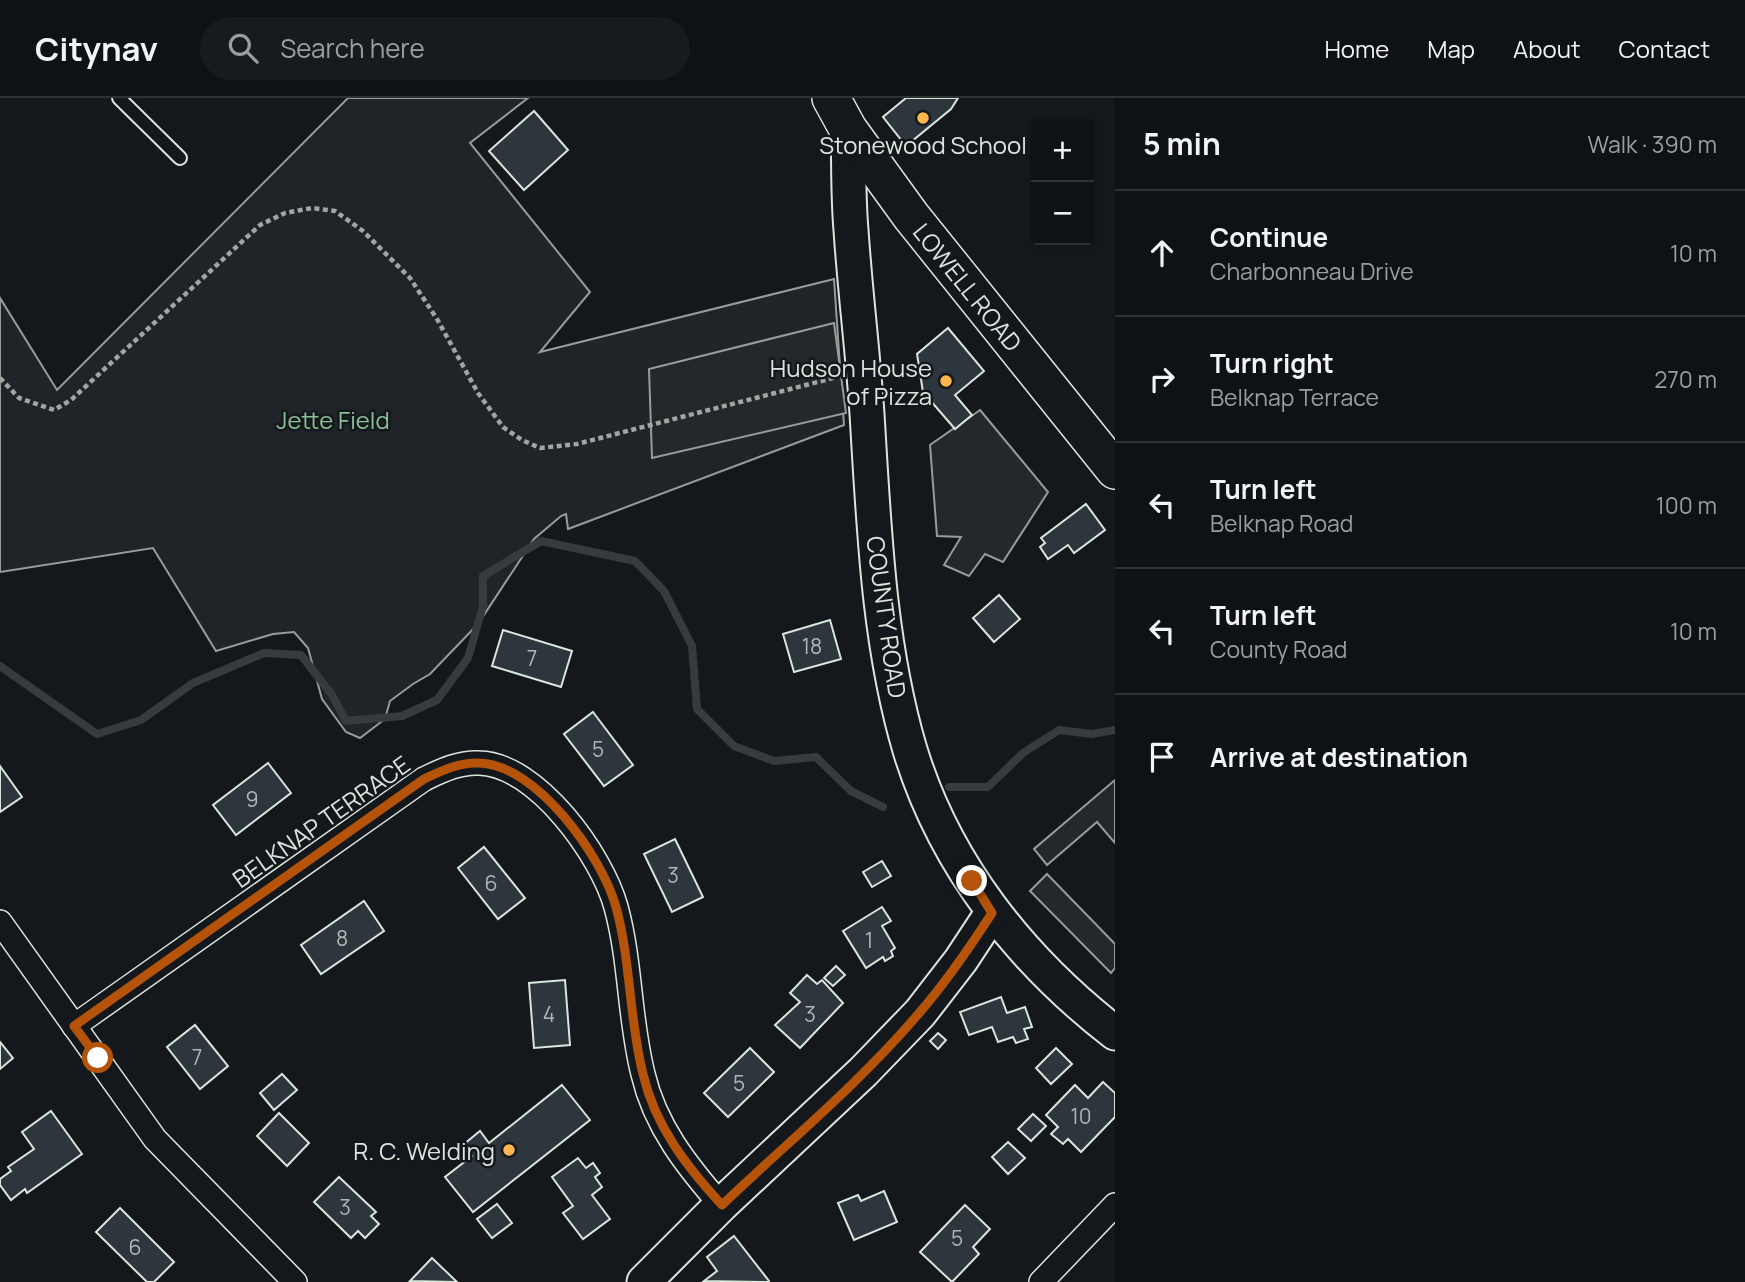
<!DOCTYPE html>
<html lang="en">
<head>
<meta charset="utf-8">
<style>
  body { margin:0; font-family:Manrope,sans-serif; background:#181b1e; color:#f1f3f6 }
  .controls { position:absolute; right:21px; top:21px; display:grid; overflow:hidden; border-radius:7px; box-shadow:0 2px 5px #0004 }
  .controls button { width:63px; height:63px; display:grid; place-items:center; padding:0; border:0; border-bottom:2px solid #2f3234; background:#0f1215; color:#f1f3f6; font:35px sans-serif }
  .stop { position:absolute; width:21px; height:21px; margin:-16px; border:5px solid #b45309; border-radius:50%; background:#fff }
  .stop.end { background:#b45309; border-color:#fff; box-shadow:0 2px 7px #0008 }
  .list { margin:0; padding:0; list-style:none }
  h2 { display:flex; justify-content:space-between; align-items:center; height:91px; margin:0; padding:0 28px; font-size:30px }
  h2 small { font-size:23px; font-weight:400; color:#9b9ea0 }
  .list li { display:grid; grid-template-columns:46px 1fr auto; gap:21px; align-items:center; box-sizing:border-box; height:126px; padding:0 28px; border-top:2px solid #2f3234 }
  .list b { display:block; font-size:26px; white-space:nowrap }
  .list p { margin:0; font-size:23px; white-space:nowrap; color:#9b9ea0 }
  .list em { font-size:23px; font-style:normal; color:#9b9ea0 }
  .icon { flex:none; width:38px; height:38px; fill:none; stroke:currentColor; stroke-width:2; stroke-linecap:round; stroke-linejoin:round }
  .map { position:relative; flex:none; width:1115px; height:1184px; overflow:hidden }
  header { display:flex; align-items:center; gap:42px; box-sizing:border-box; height:98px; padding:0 35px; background:#0f1215; border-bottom:2px solid #2f3234 }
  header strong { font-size:33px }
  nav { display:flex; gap:38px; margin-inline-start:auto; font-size:24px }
  .search { width:490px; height:63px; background:#181b1e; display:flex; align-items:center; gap:18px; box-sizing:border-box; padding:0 24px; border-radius:38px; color:#9b9ea0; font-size:26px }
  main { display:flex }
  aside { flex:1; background:#0f1215 }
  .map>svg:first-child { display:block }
</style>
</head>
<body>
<header>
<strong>Citynav</strong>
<div class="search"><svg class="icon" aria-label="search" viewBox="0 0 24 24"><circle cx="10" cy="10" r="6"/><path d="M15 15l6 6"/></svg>Search here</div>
<nav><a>Home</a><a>Map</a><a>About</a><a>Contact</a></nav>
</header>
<main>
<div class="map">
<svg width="1115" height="1184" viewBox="0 0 1115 1184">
  <rect width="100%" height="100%" fill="#14181c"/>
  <polygon fill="#202428" stroke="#939e99" stroke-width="2" points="348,0 528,0 470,45 590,194 540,254 834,181 844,327 568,431 566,416 561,418 534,441 478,526 430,576 413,586 390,603 385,621 360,640 346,634 322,601 308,550 294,534 273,536 216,553 153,450 0,474 0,200 57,292"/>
  <g fill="#24282b" stroke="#939e99" stroke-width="2">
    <polygon points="834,225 846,315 652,360 649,271"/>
    <polygon points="980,312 1048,394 1003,464 985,456 969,478 944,467 961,439 937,438 930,347"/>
    <polygon points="1115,682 1115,745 1097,724 1047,767 1034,751"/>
    <polygon points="1047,776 1115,846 1115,870 1111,875 1030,793"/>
  </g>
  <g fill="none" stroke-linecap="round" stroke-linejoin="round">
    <g stroke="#363b3e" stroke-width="8">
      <polyline points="0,568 97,636 141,622 193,585 264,555 301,557 332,597 346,623 402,618 437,602 468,560 483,508 483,478 541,443 635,463 664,493 692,548 697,611 734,648 774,663 816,659 851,693 883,709"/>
      <polyline points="949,689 988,689 1023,655 1059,632 1092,636 1115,632"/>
    </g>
  </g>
  <g fill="#2c363c" stroke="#d8e6dc" stroke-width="2">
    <polygon points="906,0 958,0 951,11 906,48 883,19"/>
    <polygon points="534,13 568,52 524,92 489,53"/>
    <polygon points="948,230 984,273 955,297 972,317 955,331 923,294 917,256"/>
    <polygon points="1086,406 1105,432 1074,455 1068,447 1048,461 1040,449 1045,445 1041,440"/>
    <polygon points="999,497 1020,521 994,544 973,520"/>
    <polygon points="830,522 841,561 794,574 783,536"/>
    <polygon points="503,532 572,553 561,589 492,568"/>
    <polygon points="593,614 633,667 604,688 564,636"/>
    <polygon points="268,665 291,695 236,737 213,707"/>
    <polygon points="0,668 22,699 0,714"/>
    <polygon points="675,741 703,799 672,814 644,756"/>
    <polygon points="484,749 525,800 498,821 458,770"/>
    <polygon points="882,763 891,778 872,789 863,774"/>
    <polygon points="364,803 384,833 321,876 301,847"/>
    <polygon points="882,809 891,823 882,828 895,850 891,853 893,858 885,863 883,859 866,870 843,833"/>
    <polygon points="836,868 845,877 833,888 824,880"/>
    <polygon points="807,877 817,886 822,882 843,905 800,950 775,927 800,904 790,895"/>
    <polygon points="565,882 570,947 534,950 529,885"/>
    <polygon points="1001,899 1007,915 1025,909 1032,929 1024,931 1028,941 1016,945 1013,939 998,944 992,929 969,937 960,914"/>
    <polygon points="195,927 228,968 200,991 167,949"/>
    <polygon points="938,935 946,942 938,951 930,943"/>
    <polygon points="0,944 13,960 0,971"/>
    <polygon points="750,950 774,974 728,1019 704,995"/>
    <polygon points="1056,950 1072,966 1051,986 1036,970"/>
    <polygon points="282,976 297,992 274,1012 260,995"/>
    <polygon points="1103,984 1115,995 1115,1019 1081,1054 1068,1041 1063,1046 1051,1036 1058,1029 1046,1017 1075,987 1088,1000"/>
    <polygon points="562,987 590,1022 473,1114 445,1079 472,1058 463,1047 480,1033 489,1045"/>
    <polygon points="51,1013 82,1056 27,1095 25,1091 11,1102 0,1087 0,1081 11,1073 8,1069 34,1051 22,1034"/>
    <polygon points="279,1015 309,1045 287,1068 257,1038"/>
    <polygon points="1033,1016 1046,1028 1031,1043 1018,1031"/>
    <polygon points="1008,1044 1025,1060 1008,1076 992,1059"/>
    <polygon points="578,1060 586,1070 593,1065 600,1075 595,1079 602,1089 592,1097 610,1121 583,1141 563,1115 573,1108 552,1079"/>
    <polygon points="339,1079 376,1114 371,1118 379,1126 365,1140 358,1133 351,1140 314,1104"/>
    <polygon points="884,1093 897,1124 854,1142 838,1105 858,1097 861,1103"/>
    <polygon points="497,1106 512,1125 492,1140 477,1121"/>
    <polygon points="965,1107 990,1131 973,1149 979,1156 952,1184 920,1154"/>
    <polygon points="120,1110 174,1164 154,1184 147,1184 96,1134"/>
    <polygon points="734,1138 769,1183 768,1184 704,1183 717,1173 707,1159"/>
    <polygon points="432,1160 457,1184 410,1183"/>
  </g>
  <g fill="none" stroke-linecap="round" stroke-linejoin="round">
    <g stroke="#d8e6dc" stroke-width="16">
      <polyline id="lane" points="119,0 180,60"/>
    </g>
    <g stroke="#d8e6dc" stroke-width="26">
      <g id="street">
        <polyline points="0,824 155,1041 295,1184"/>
        <path d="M74,928l350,-247c17,-8 35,-17 55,-16 58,1 123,93 137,144 15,55 13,112 27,167 12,52 44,92 78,131"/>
        <polyline points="1041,1184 1115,1107"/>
      </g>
    </g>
    <g stroke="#d8e6dc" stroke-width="37">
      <g id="secondary">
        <path d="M848,31c1,33 0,67 3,101 4,61 12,123 16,184 7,112 11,228 43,336 35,115 111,210 205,283"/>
        <polyline points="644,1184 721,1107 863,974 920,915 961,862 992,815"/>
      </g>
    </g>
    <g stroke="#d8e6dc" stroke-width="40">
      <polyline id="primary" points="831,0 848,31 911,118 1115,372"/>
    </g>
    <polyline stroke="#9da8a2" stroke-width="4.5" stroke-dasharray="5 3.5" stroke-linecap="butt" points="0,280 19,300 54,312 71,302 260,127 285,115 312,110 335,113 363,133 410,180 437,221 478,295 503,329 522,342 540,350 577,346 837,279"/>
    <use href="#lane" stroke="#14181c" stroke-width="12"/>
    <use href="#street" stroke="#14181c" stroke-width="23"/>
    <use href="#secondary" stroke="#14181c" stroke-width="33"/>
    <use href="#primary" stroke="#14181c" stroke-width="37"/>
  </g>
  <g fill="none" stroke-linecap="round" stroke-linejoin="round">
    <path stroke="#b45309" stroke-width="9" d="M98,960l-24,-32 350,-247c17,-8 35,-17 55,-16 57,1 123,93 137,144 15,55 13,112 27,167 12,52 44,93 79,131 66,-63 139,-123 198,-193 27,-31 50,-65 72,-99l-20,-32"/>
  </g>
  <g fill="#ffb74d" stroke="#14181c" stroke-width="2.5">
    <circle cx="923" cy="20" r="7"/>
    <circle cx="946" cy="283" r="7"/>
    <circle cx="509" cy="1052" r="7"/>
  </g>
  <g text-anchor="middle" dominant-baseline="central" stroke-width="5" stroke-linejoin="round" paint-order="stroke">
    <g font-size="21" fill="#adbab4">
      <text x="812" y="548">18</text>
      <text x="532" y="560">7</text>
      <text x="598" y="651">5</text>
      <text x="252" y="701">9</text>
      <text x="673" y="777">3</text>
      <text x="491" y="785">6</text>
      <text x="342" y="840">8</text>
      <text x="869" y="842">1</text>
      <text x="549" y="916">4</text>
      <text x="810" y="916">3</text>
      <text x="197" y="959">7</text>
      <text x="739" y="985">5</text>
      <text x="1081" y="1018">10</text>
      <text x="345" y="1109">3</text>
      <text x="957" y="1140">5</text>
      <text x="135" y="1149">6</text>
    </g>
    <g font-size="24" fill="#d8e6dc" stroke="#14181c" text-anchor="end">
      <text x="923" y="46" text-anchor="middle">Stonewood School</text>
      <text x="932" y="269">Hudson House<tspan x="932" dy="28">of Pizza</tspan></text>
      <text x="495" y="1052">R. C. Welding</text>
    </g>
    <g font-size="24" fill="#d8e6dc" stroke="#14181c">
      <text transform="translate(968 189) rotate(51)">LOWELL ROAD</text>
      <text transform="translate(887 519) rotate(82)">COUNTY ROAD</text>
      <text transform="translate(321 723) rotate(-35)">BELKNAP TERRACE</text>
    </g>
    <g font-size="24" fill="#8ac095" stroke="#14181c">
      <text x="333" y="321">Jette Field</text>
    </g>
  </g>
</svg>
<div class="controls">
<button>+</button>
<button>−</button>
</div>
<div class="stop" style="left:98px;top:960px"></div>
<div class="stop end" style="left:972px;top:783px"></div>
</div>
<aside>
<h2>5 min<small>Walk · 390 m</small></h2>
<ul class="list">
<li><svg class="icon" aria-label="ahead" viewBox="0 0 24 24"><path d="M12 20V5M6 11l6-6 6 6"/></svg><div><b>Continue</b><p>Charbonneau Drive</p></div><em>10 m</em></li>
<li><svg class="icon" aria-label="right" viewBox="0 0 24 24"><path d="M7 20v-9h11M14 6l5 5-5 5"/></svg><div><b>Turn right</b><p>Belknap Terrace</p></div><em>270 m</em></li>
<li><svg class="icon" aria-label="left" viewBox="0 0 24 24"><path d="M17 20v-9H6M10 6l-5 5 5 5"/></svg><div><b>Turn left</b><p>Belknap Road</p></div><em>100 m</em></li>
<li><svg class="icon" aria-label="left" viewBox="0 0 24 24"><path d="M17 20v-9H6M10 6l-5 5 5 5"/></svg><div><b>Turn left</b><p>County Road</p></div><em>10 m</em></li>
<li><svg class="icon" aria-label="arrive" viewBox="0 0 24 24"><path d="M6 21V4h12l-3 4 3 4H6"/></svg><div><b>Arrive at destination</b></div></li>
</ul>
</aside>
</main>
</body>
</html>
